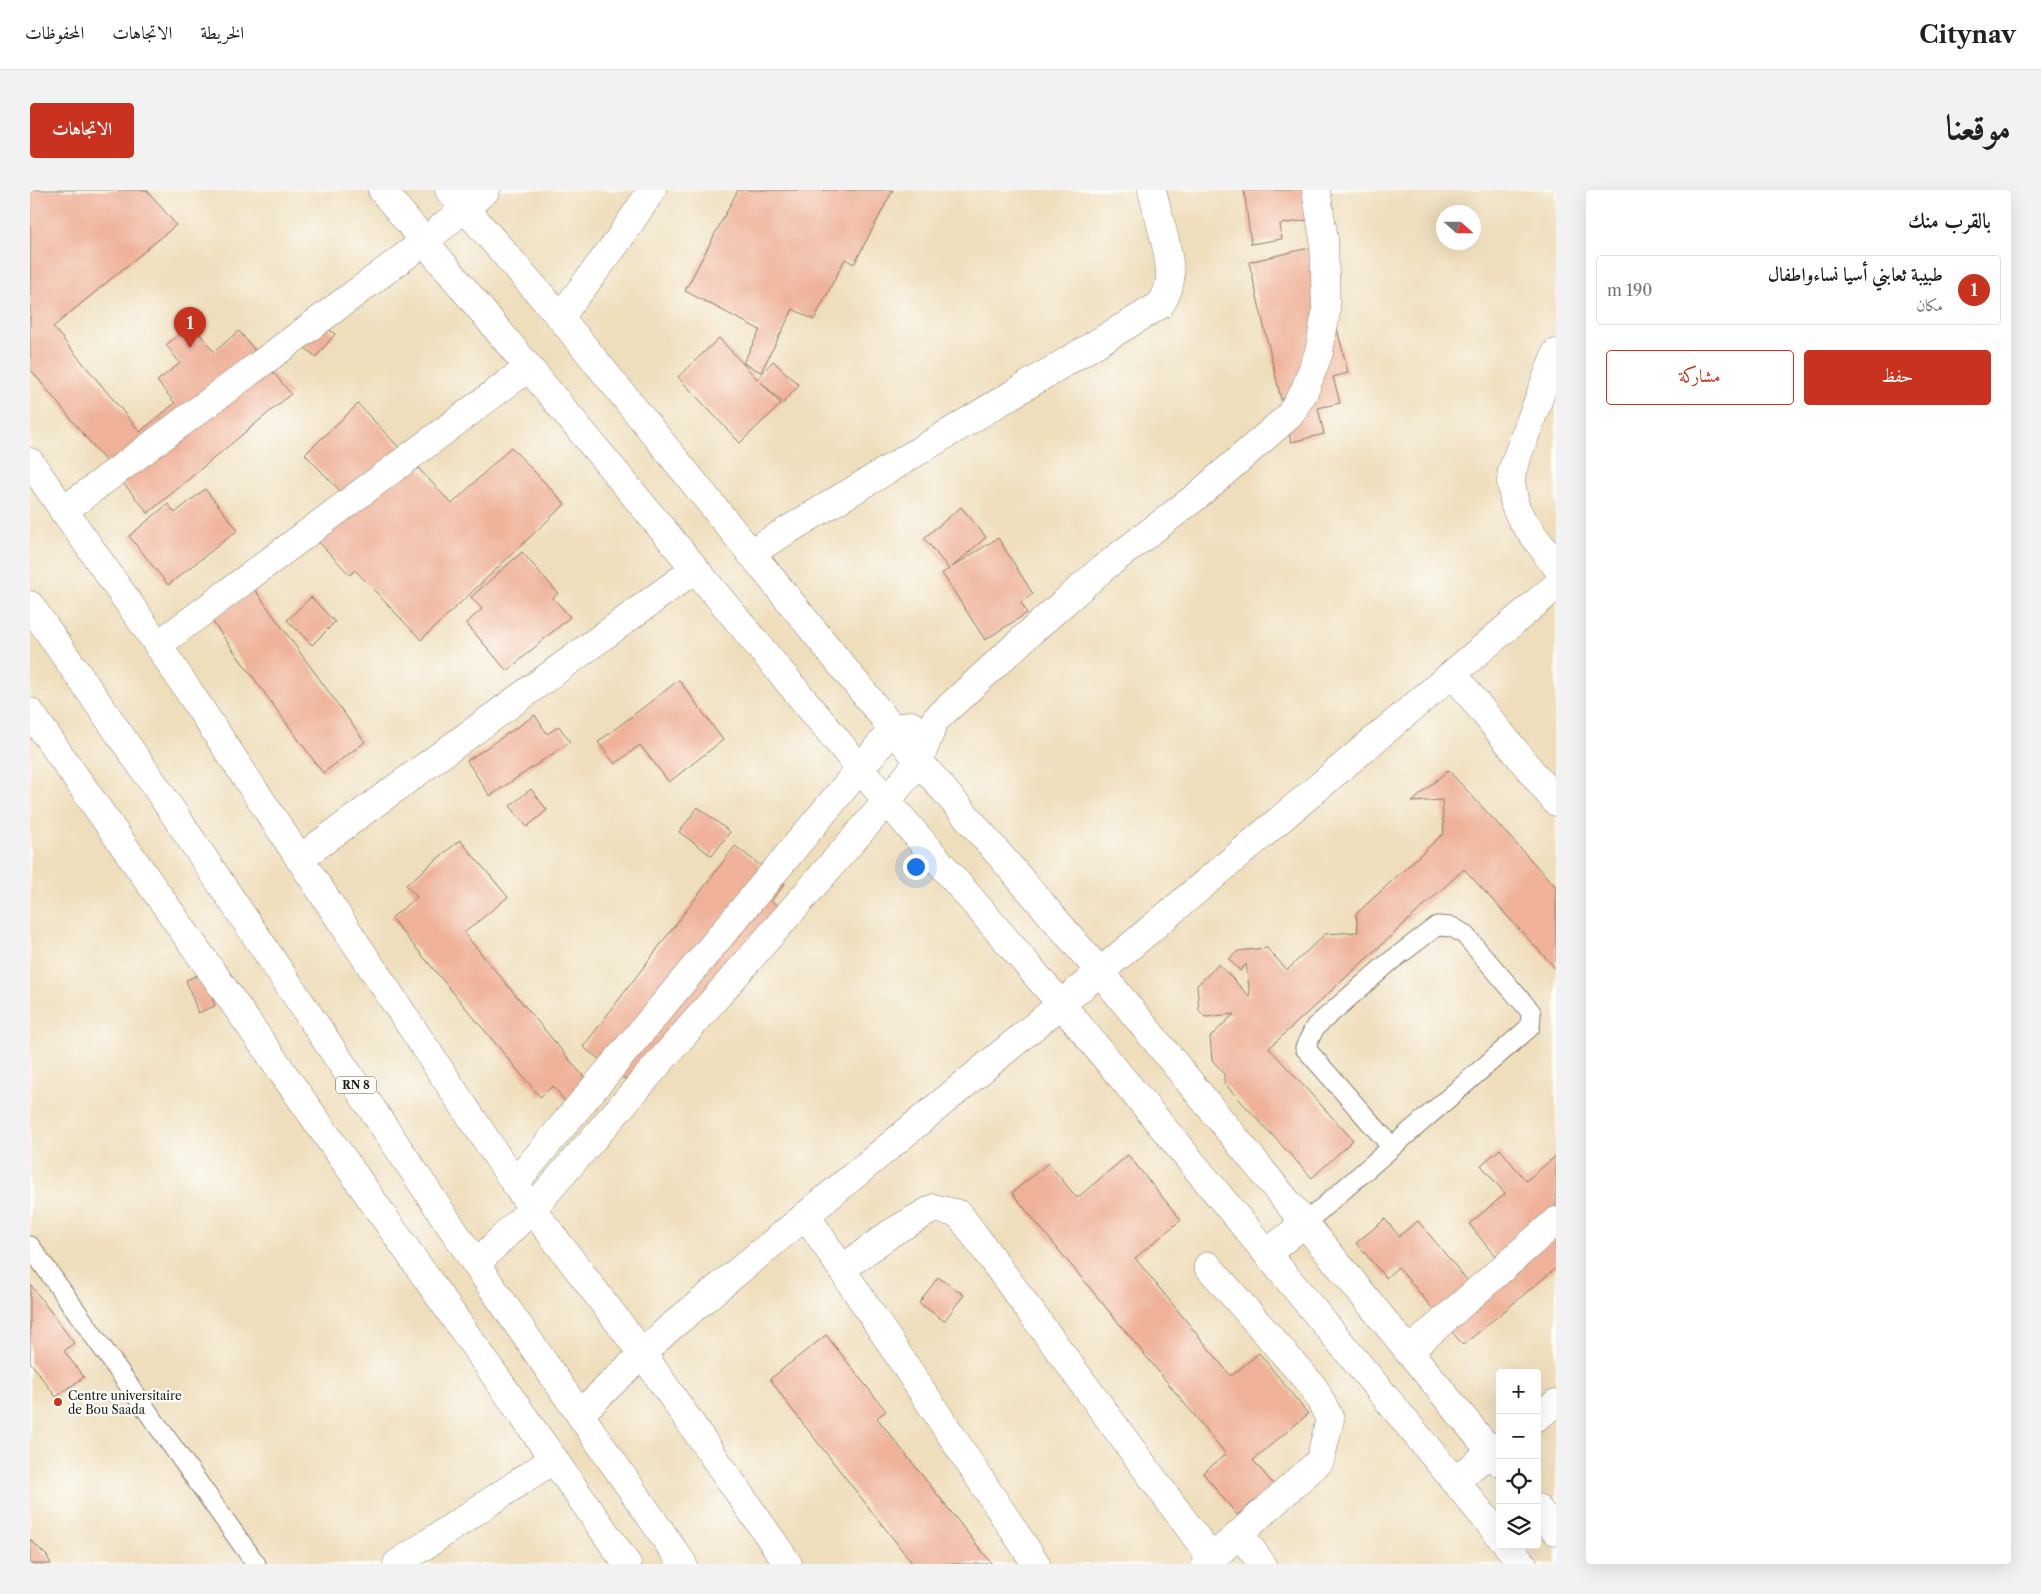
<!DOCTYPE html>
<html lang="ar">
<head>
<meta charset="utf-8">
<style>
  body { margin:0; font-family:"Libre Caslon Text",Amiri,serif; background:#f2f2f2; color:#202124; direction:rtl }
  .controls { position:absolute; right:15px; bottom:15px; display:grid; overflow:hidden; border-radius:5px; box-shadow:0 5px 20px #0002 }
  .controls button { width:45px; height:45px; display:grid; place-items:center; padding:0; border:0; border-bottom:1px solid #e0e0e0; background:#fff; color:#202124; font:25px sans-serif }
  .compass { position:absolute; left:1406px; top:15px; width:45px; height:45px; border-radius:50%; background:#fff; box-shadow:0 5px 20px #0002; rotate:111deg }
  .you { position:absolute; left:885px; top:676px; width:18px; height:18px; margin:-12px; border:4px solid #fff; border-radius:50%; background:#1a73e8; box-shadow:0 0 0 8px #1a73e833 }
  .badge { display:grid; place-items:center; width:32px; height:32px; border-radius:50%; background:#c8321e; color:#fff; font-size:16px; font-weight:700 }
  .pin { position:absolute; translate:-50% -41px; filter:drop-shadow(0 1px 2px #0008) }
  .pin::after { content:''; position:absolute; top:26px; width:18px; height:15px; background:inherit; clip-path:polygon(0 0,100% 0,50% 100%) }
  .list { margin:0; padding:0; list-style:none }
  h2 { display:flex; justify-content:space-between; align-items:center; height:65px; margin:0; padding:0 20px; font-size:21px }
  h2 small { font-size:16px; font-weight:400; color:#757577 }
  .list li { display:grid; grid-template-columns:32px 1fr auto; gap:15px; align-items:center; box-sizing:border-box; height:70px; margin:0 10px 10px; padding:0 10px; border:1px solid #e0e0e0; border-radius:5px }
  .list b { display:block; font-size:19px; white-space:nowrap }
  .list p { margin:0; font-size:16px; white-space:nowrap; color:#757577 }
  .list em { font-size:16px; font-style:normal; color:#757577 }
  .actions { display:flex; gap:10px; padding:15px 20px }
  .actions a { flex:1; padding:11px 0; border:1px solid #c8321e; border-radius:5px; text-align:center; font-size:18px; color:#c8321e }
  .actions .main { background:#c8321e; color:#fff }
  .icon { flex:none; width:28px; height:28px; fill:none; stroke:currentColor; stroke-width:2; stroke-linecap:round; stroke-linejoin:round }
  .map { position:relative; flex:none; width:1526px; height:1374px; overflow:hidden; direction:ltr; border-radius:5px }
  header { display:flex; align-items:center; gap:30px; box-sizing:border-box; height:70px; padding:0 25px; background:#fff; border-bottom:1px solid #e0e0e0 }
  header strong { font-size:24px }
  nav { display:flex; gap:28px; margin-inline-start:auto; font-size:18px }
  .intro { display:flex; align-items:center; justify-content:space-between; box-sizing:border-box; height:120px; padding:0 30px }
  h1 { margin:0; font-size:35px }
  .button { padding:12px 22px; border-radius:5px; background:#c8321e; color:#fff; font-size:18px; font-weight:700 }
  main { display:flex; gap:30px; padding:0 30px }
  aside { flex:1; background:#fff; border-radius:5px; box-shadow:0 5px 20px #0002 }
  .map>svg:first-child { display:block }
</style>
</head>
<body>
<header>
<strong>Citynav</strong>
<nav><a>الخريطة</a><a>الاتجاهات</a><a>المحفوظات</a></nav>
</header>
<div class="intro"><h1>موقعنا</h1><a class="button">الاتجاهات</a></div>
<main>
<aside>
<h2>بالقرب منك<small></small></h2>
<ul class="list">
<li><span class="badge">1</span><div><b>طبيبة ثعابني أسيا نساءواطفال</b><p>مكان</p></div><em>190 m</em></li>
</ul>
<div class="actions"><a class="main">حفظ</a><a>مشاركة</a></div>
</aside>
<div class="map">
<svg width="1526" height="1374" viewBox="0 0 1526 1374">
  <rect width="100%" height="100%" fill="#fdfcf7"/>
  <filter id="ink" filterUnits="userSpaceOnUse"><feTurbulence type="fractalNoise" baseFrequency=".02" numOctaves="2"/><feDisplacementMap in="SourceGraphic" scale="10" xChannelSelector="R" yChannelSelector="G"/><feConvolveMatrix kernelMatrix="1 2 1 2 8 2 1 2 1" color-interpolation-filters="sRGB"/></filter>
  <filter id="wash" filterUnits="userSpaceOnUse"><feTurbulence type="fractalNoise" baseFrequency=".0096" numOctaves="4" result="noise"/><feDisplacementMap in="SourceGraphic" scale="20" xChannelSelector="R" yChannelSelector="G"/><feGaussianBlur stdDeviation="1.12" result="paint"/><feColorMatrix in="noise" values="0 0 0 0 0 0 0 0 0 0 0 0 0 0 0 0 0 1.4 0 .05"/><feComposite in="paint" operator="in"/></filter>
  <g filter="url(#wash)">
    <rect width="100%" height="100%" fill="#efdebc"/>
    <g id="blocks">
      <g fill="#efb299">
        <polygon points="2,0 117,0 146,35 23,137 110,242 145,213 127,191 150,173 136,155 162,134 184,162 209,141 261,204 118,323 0,179 0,1"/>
        <polygon points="708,0 863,0 824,74 815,69 784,130 763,119 731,182 713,173 730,140 655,101"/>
        <polygon points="1214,0 1280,0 1285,29 1250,34 1252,49 1221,54"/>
        <polygon points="1287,56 1318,183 1303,187 1310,213 1288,218 1294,244 1261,252 1219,72"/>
        <polygon points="280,124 305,144 286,167 262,147"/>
        <polygon points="689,148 727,189 743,171 769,195 753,213 731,192 751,214 710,253 648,187"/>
        <polygon points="328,214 422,314 481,257 535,314 391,450 325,380 320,385 283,346 311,302 275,264"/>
        <polygon points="175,299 208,340 138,395 99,346 138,314 145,323"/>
        <polygon points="931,317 956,347 922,377 968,348 1003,404 991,412 997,423 955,450 912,383 919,379 894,348"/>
        <polygon points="492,362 528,403 523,408 540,427 477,481 436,433 452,419 441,407"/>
        <polygon points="222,396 335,552 293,583 179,427"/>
        <polygon points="281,407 305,432 282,455 257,430"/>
        <polygon points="649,490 693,550 639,592 610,555 585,574 568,552"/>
        <polygon points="505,525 517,544 529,536 540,552 460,606 437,571"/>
        <polygon points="1418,580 1526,697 1526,779 1434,679 1239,858 1323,950 1282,988 1194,893 1194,883 1182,870 1180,847 1204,824 1175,827 1169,820 1167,795 1189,774 1220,807 1216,774 1210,781 1199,769 1208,761 1237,758 1257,780 1295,744 1328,742 1326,724 1414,643 1412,610 1382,612"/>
        <polygon points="501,599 517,620 497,637 480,616"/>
        <polygon points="668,617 700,642 682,666 649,642"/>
        <polygon points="430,650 478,707 434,743 558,892 535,911 523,896 510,907 361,728 387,707 376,695"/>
        <polygon points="705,656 755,694 741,711 757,723 598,891 553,857"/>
        <polygon points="173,783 185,816 168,823 156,790"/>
        <polygon points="1470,959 1496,991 1526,966 1526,1078 1433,1155 1368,1077 1356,1088 1326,1053 1355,1029 1369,1046 1388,1031 1441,1095 1469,1071 1439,1034 1475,1004 1451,975"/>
        <polygon points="1098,965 1151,1030 1105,1068 1201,1186 1229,1163 1278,1224 1223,1270 1244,1295 1207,1325 1173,1283 1196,1264 982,1003 1018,973 1047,1008"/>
        <polygon points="908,1087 934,1105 914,1131 889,1113"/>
        <polygon points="0,1094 44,1153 34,1161 54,1187 26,1207 0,1172"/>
        <polygon points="796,1145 856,1221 847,1228 962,1374 883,1374 760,1217 740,1189"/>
        <polygon points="0,1349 17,1366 21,1374 0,1374"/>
      </g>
    </g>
  </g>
  <g filter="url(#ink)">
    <use href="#blocks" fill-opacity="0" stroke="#867d6c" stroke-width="1"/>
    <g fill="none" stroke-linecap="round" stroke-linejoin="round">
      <g stroke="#867d6c" stroke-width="21">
        <g id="lane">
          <polyline points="1274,1034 1500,837 1501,822 1434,744 1422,737 1407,736 1357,774 1285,837 1275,858 1362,957"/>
          <polyline points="0,1056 226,1374"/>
        </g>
      </g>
      <g stroke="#867d6c" stroke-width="29">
        <g id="street">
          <polyline points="352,0 857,611 1031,814 1470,1346"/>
          <polyline points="419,0 530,127 889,571 1070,782 1470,1273"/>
          <polyline points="530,127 587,52 622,0"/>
          <polyline points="1526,163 1488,264 1482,281 1481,292 1485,316 1492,330 1526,376"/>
          <polyline points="0,272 128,455 502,1019 612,1163 758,1374"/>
          <polyline points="33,321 394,52 456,0"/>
          <path d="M720,363l410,-248c5,-7 9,-16 10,-25 1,-26 -12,-64 -18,-90"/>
          <polyline points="128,455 498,178"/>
          <polyline points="1423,484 1526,612"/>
          <polyline points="269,669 665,379"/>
          <polyline points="485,993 863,539 881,535"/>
          <polyline points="776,1025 1006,1374"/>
          <polyline points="1237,1063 1274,1034"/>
          <polyline points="446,1074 502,1019 857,611 889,571 905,530 1003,440 1072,379 1167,306 1259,226 1274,202 1289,162 1296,122 1294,49 1286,0"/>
          <polyline points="812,1079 861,1043 904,1018 929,1024 1182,1369"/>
          <polyline points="1378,1162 1526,1031"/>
          <polyline points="550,1224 636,1141 1070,782 1526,396"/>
          <polyline points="1507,1227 1526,1213"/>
          <polyline points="1424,1291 1470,1255"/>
          <polyline points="1507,1318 1526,1341"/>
          <polyline points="1210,1344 1232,1374"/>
          <polyline points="1477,1355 1493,1374"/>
          <polyline points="367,1374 524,1269"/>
          <polyline points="1176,1374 1290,1271 1300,1229 1284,1198 1178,1076"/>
        </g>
      </g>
      <g stroke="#867d6c" stroke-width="29">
        <g id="highway">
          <polyline points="0,415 126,597 446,1074 653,1374"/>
          <polyline points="0,522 597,1374"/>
        </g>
      </g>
      <use href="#lane" stroke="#fff" stroke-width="19"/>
      <use href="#street" stroke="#fff" stroke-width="28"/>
      <use href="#highway" stroke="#fff" stroke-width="28"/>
    </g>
  </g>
  <circle fill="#c8321e" stroke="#fdfcf7" stroke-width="2" cx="28" cy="1212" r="5"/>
  <g text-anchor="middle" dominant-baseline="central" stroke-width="4.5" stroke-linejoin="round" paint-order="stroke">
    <rect fill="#fdfcf7" stroke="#605f5e" stroke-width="1" x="306" y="886.5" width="40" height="17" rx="4"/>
    <g font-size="11" font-weight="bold" fill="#1c1c1c">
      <text x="326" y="895">RN 8</text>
    </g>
    <g font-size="12" fill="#1c1c1c" stroke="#fdfcf7" text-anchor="start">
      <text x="38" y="1205">Centre universitaire<tspan x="38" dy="14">de Bou Saada</tspan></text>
    </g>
  </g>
</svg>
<div class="controls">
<button>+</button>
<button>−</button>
<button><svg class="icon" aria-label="locate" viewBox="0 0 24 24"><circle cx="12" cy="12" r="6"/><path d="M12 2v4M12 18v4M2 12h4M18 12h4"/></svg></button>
<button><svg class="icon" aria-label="layers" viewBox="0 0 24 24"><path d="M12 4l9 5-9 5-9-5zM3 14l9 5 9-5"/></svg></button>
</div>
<svg class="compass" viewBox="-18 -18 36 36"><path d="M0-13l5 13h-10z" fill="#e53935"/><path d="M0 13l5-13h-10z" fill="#757577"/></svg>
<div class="you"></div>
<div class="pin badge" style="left:160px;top:158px">1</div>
</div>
</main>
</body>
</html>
